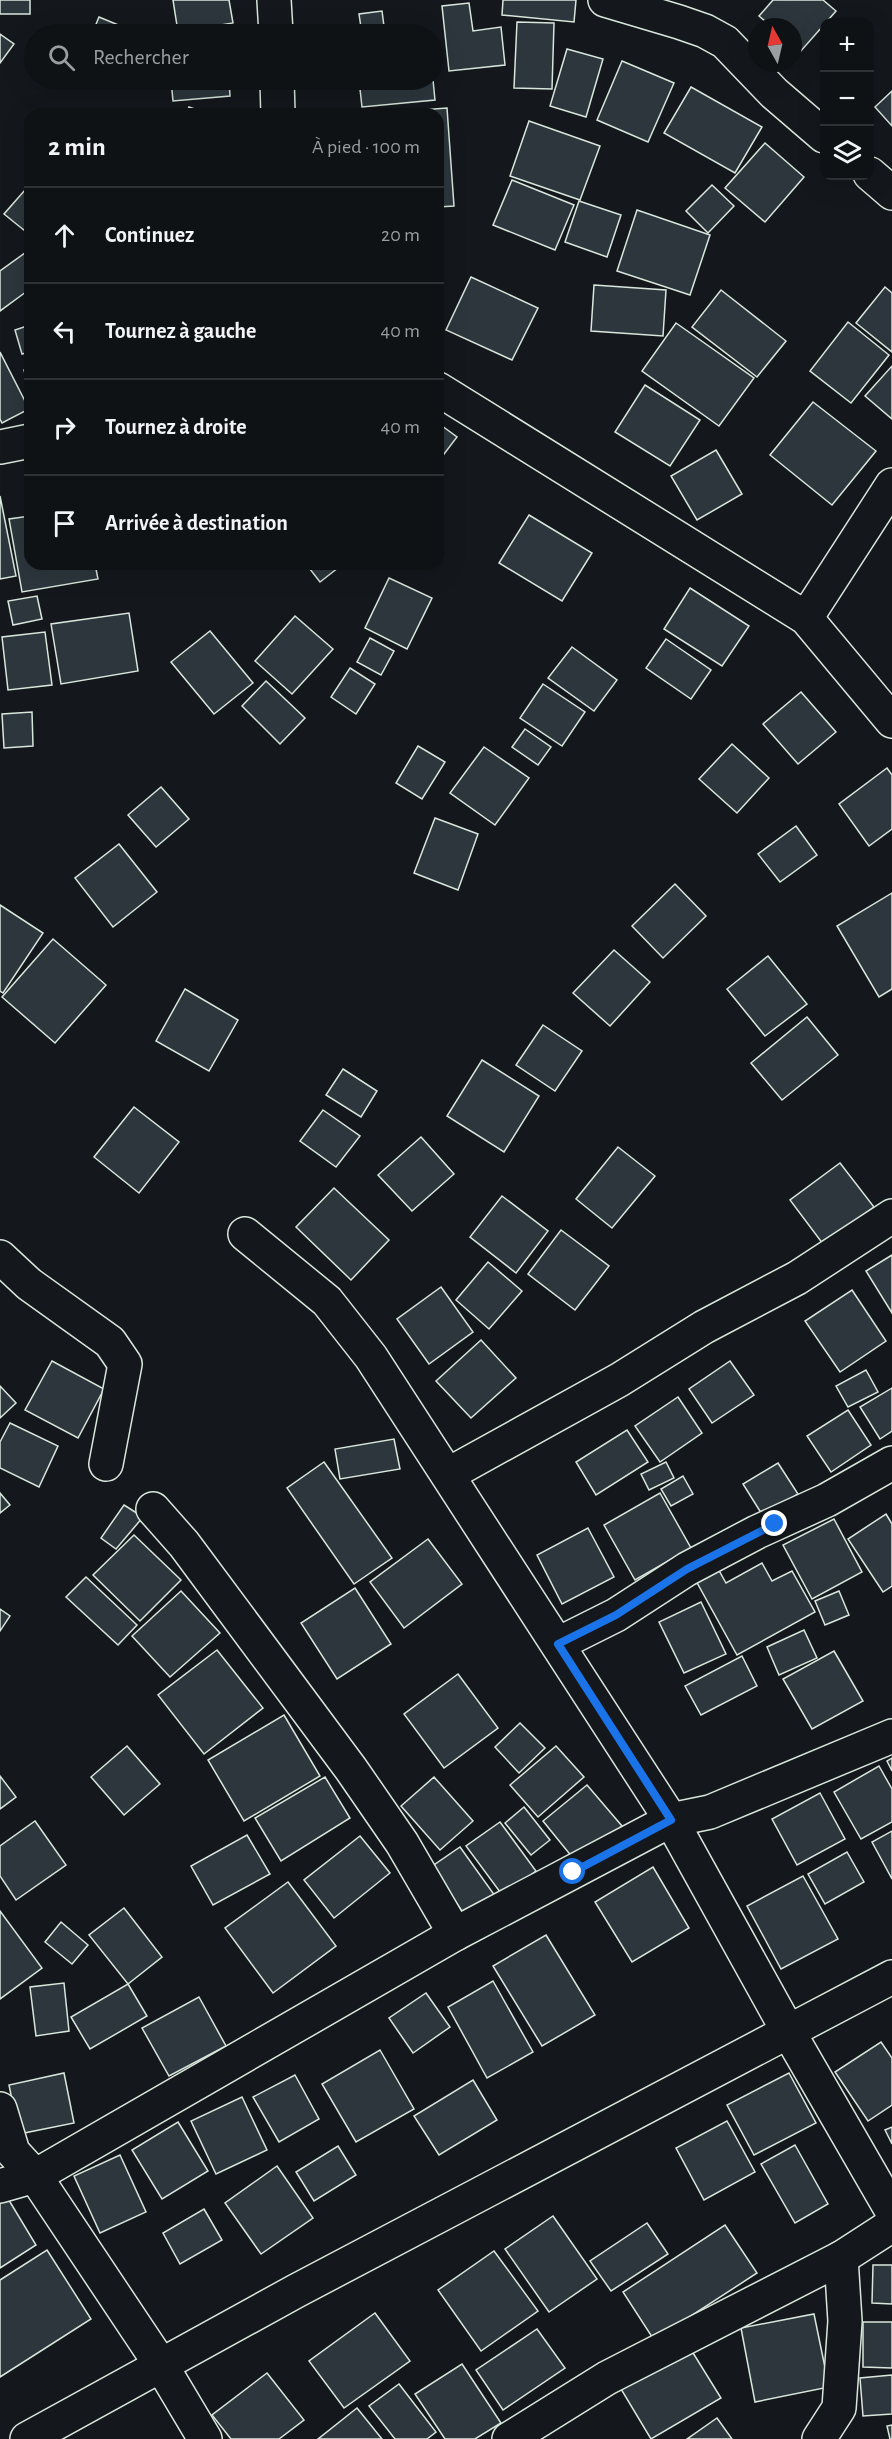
<!DOCTYPE html>
<html lang="fr">
<head>
<meta charset="utf-8">
<style>
  body { margin:0; font-family:"Alegreya Sans",sans-serif; background:#181b1e; color:#f1f3f6 }
  .controls { position:absolute; right:18px; top:18px; display:grid; overflow:hidden; border-radius:12px; box-shadow:0 6px 24px #0002 }
  .controls button { width:54px; height:54px; display:grid; place-items:center; padding:0; border:0; border-bottom:2px solid #2f3234; background:#0f1215; color:#f1f3f6; font:30px sans-serif }
  .compass { position:absolute; left:748px; top:18px; width:54px; height:54px; border-radius:50%; background:#0f1215; box-shadow:0 6px 24px #0002; rotate:352deg }
  .stop { position:absolute; width:18px; height:18px; margin:-14px; border:4px solid #1a73e8; border-radius:50%; background:#fff }
  .stop.end { background:#1a73e8; border-color:#fff; box-shadow:0 2px 6px #0008 }
  .list { margin:0; padding:0; list-style:none }
  h2 { display:flex; justify-content:space-between; align-items:center; height:78px; margin:0; padding:0 24px; font-size:26px }
  h2 small { font-size:20px; font-weight:400; color:#9b9ea0 }
  .list li { display:grid; grid-template-columns:39px 1fr auto; gap:18px; align-items:center; box-sizing:border-box; height:96px; padding:0 24px; border-top:2px solid #2f3234 }
  .list b { display:block; font-size:22px; white-space:nowrap }
  .list em { font-size:20px; font-style:normal; color:#9b9ea0 }
  .icon { flex:none; width:33px; height:33px; fill:none; stroke:currentColor; stroke-width:2; stroke-linecap:round; stroke-linejoin:round }
  .map { position:relative; flex:none; width:892px; height:2439px; overflow:hidden }
  .search { position:absolute; background:#0f1215; box-shadow:0 6px 24px #0002; left:24px; top:24px; width:420px; height:66px; display:flex; align-items:center; gap:15px; box-sizing:border-box; padding:0 21px; border-radius:33px; color:#9b9ea0; font-size:22px }
  .panel { position:absolute; background:#0f1215; box-shadow:0 6px 24px #0002; left:24px; top:108px; width:420px; height:462px; border-radius:18px }
  .map>svg:first-child { display:block }
</style>
</head>
<body>
<div class="map">
<svg width="892" height="2439" viewBox="0 0 892 2439">
  <rect width="100%" height="100%" fill="#14181c"/>
  <g fill="#2c363c" stroke="#d8e6dc" stroke-width="1.5">
    <rect x="0" y="0" width="30" height="14"/>
    <polygon points="173,0 229,0 233,23 178,32"/>
    <polygon points="503,0 576,0 574,22 502,15"/>
    <polygon points="773,0 823,0 836,11 800,52 793,46 793,27 772,27 759,16"/>
    <polygon points="469,3 473,31 501,27 505,65 449,71 442,6"/>
    <polygon points="382,11 385,34 362,34 359,14"/>
    <polygon points="99,17 140,34 92,34"/>
    <polygon points="517,22 554,23 552,89 514,88"/>
    <polygon points="0,34 14,44 0,63"/>
    <polygon points="567,49 603,59 586,117 550,106"/>
    <polygon points="622,61 674,83 648,142 597,120"/>
    <polygon points="171,80 229,80 230,96 173,101"/>
    <polygon points="359,80 433,80 435,100 362,107"/>
    <polygon points="691,87 762,127 735,173 664,133"/>
    <polygon points="892,91 892,126 875,107"/>
    <polygon points="189,107 209,114 186,114"/>
    <polygon points="447,108 454,206 438,207 438,114 366,114"/>
    <polygon points="529,121 600,146 580,200 510,176"/>
    <polygon points="765,143 804,177 765,222 725,188"/>
    <polygon points="512,180 574,205 555,250 493,225"/>
    <polygon points="712,185 734,206 708,233 686,211"/>
    <polygon points="25,190 30,194 30,235 4,214"/>
    <polygon points="579,201 621,215 607,257 565,242"/>
    <polygon points="637,210 710,235 690,295 617,271"/>
    <polygon points="29,250 30,289 0,311 0,271"/>
    <polygon points="471,277 538,308 512,360 446,330"/>
    <polygon points="594,285 666,290 663,336 591,331"/>
    <polygon points="885,287 892,293 892,352 856,323"/>
    <polygon points="721,290 786,341 757,377 692,327"/>
    <polygon points="848,322 889,355 851,403 810,371"/>
    <polygon points="676,323 754,378 719,426 642,371"/>
    <polygon points="30,325 30,352 22,354 15,330"/>
    <polygon points="0,352 29,409 2,423 0,419"/>
    <polygon points="892,366 892,419 865,396"/>
    <polygon points="30,368 30,393 24,370"/>
    <polygon points="645,385 700,420 670,466 615,432"/>
    <polygon points="813,402 876,451 832,505 770,455"/>
    <polygon points="438,423 457,437 438,462"/>
    <polygon points="716,450 742,494 697,520 671,476"/>
    <polygon points="0,496 16,576 0,579"/>
    <polygon points="529,515 592,553 562,601 499,563"/>
    <polygon points="30,516 30,564 95,564 98,579 22,592 9,519"/>
    <polygon points="306,564 343,564 320,582"/>
    <polygon points="389,578 432,598 407,649 365,628"/>
    <polygon points="690,588 749,626 722,666 664,629"/>
    <polygon points="37,596 42,619 13,625 8,601"/>
    <polygon points="129,613 138,671 61,684 51,624"/>
    <polygon points="295,616 333,649 292,694 255,661"/>
    <polygon points="210,631 253,683 214,714 171,662"/>
    <polygon points="45,632 52,685 8,690 2,637"/>
    <polygon points="370,638 394,651 381,675 357,662"/>
    <polygon points="666,639 711,670 691,699 646,668"/>
    <polygon points="572,647 617,680 594,711 548,678"/>
    <polygon points="350,668 375,684 356,714 331,697"/>
    <polygon points="266,681 305,718 280,744 242,706"/>
    <polygon points="543,684 585,712 562,746 520,718"/>
    <polygon points="801,692 836,732 798,764 763,724"/>
    <polygon points="32,712 33,746 4,748 2,714"/>
    <polygon points="525,729 551,747 538,765 512,747"/>
    <polygon points="732,744 769,778 737,813 699,779"/>
    <polygon points="418,746 445,762 422,799 396,783"/>
    <polygon points="484,747 529,778 495,825 450,793"/>
    <polygon points="887,768 892,775 892,829 869,846 839,804"/>
    <polygon points="161,787 189,819 156,847 128,815"/>
    <polygon points="435,818 478,834 458,890 414,873"/>
    <polygon points="796,826 817,855 780,882 758,854"/>
    <polygon points="119,844 157,892 113,927 75,878"/>
    <polygon points="675,884 706,916 663,958 632,926"/>
    <polygon points="892,893 892,989 879,997 837,926"/>
    <polygon points="0,905 43,933 3,993 0,991"/>
    <polygon points="53,939 106,985 55,1043 2,997"/>
    <polygon points="614,950 650,982 610,1026 573,993"/>
    <polygon points="768,956 807,1004 765,1036 727,989"/>
    <polygon points="185,989 238,1020 209,1071 156,1041"/>
    <polygon points="807,1017 838,1055 782,1100 751,1063"/>
    <polygon points="543,1025 582,1051 555,1091 516,1065"/>
    <polygon points="482,1060 539,1096 504,1152 447,1116"/>
    <polygon points="343,1069 377,1091 361,1117 326,1095"/>
    <polygon points="134,1107 179,1142 139,1193 94,1157"/>
    <polygon points="323,1110 360,1136 336,1167 300,1141"/>
    <polygon points="421,1137 454,1174 412,1211 378,1175"/>
    <polygon points="618,1147 655,1176 612,1228 576,1199"/>
    <polygon points="840,1163 874,1207 823,1244 790,1200"/>
    <polygon points="334,1188 389,1240 351,1280 296,1227"/>
    <polygon points="502,1196 548,1231 516,1273 470,1237"/>
    <polygon points="561,1230 609,1266 575,1310 528,1274"/>
    <polygon points="892,1255 892,1313 866,1271"/>
    <polygon points="488,1262 522,1291 489,1329 456,1300"/>
    <polygon points="441,1287 473,1332 429,1364 397,1319"/>
    <polygon points="852,1290 886,1341 840,1372 805,1321"/>
    <polygon points="481,1340 516,1378 471,1418 436,1381"/>
    <polygon points="52,1361 104,1389 78,1438 25,1410"/>
    <polygon points="730,1361 754,1395 712,1423 689,1389"/>
    <polygon points="866,1370 878,1392 848,1407 836,1386"/>
    <polygon points="0,1386 16,1403 0,1418"/>
    <polygon points="892,1388 892,1431 880,1439 860,1407"/>
    <polygon points="678,1397 702,1433 660,1462 635,1426"/>
    <polygon points="848,1410 871,1445 831,1472 807,1436"/>
    <polygon points="10,1423 58,1446 39,1487 0,1468 0,1442"/>
    <polygon points="627,1430 648,1462 596,1495 576,1462"/>
    <polygon points="394,1439 400,1469 340,1479 335,1449"/>
    <polygon points="324,1462 392,1558 354,1584 287,1488"/>
    <polygon points="666,1462 674,1478 649,1490 641,1474"/>
    <polygon points="778,1463 798,1494 763,1516 743,1484"/>
    <polygon points="683,1476 693,1494 671,1506 661,1489"/>
    <polygon points="0,1493 10,1505 0,1513"/>
    <polygon points="660,1493 691,1548 635,1580 604,1525"/>
    <polygon points="124,1505 143,1517 116,1549 101,1538"/>
    <polygon points="886,1514 892,1524 892,1586 883,1592 848,1539"/>
    <polygon points="834,1519 862,1572 812,1599 783,1545"/>
    <polygon points="588,1528 614,1577 562,1604 537,1555"/>
    <polygon points="134,1535 181,1580 140,1621 93,1575"/>
    <polygon points="428,1539 462,1584 404,1628 370,1582"/>
    <polygon points="762,1563 772,1581 792,1571 815,1612 737,1655 695,1579 717,1567 726,1583"/>
    <polygon points="86,1577 137,1625 118,1645 66,1597"/>
    <polygon points="355,1588 391,1644 337,1679 301,1623"/>
    <polygon points="181,1591 220,1633 170,1677 132,1636"/>
    <polygon points="839,1591 849,1615 825,1625 815,1601"/>
    <polygon points="701,1602 726,1654 684,1673 659,1622"/>
    <polygon points="0,1609 10,1616 0,1631"/>
    <polygon points="804,1630 817,1658 779,1675 767,1647"/>
    <polygon points="217,1650 263,1708 204,1754 158,1695"/>
    <polygon points="834,1651 863,1701 812,1729 783,1679"/>
    <polygon points="742,1656 757,1686 701,1715 685,1686"/>
    <polygon points="458,1674 498,1728 444,1768 404,1714"/>
    <polygon points="284,1715 320,1776 244,1821 208,1760"/>
    <polygon points="520,1723 545,1748 519,1773 495,1747"/>
    <polygon points="127,1746 160,1784 124,1815 91,1777"/>
    <polygon points="556,1746 584,1777 538,1817 510,1785"/>
    <polygon points="892,1758 892,1771 887,1761"/>
    <polygon points="879,1766 892,1789 892,1822 861,1839 834,1792"/>
    <polygon points="0,1776 16,1797 0,1809"/>
    <polygon points="325,1777 350,1818 281,1861 255,1818"/>
    <polygon points="434,1777 473,1821 440,1850 401,1806"/>
    <polygon points="587,1785 622,1826 577,1863 543,1821"/>
    <polygon points="820,1793 845,1839 797,1865 772,1819"/>
    <polygon points="524,1807 550,1840 531,1855 505,1823"/>
    <polygon points="35,1821 66,1865 16,1900 0,1876 0,1846"/>
    <polygon points="500,1822 536,1871 503,1896 466,1846"/>
    <polygon points="892,1831 892,1879 872,1842"/>
    <polygon points="247,1835 270,1874 213,1905 191,1866"/>
    <polygon points="360,1836 390,1873 334,1918 304,1880"/>
    <polygon points="460,1847 498,1900 469,1921 431,1867"/>
    <polygon points="847,1852 864,1882 825,1904 808,1874"/>
    <polygon points="653,1867 689,1928 632,1962 595,1902"/>
    <polygon points="803,1876 838,1939 781,1969 747,1906"/>
    <polygon points="288,1882 336,1946 273,1993 225,1928"/>
    <polygon points="124,1908 162,1957 128,1984 89,1935"/>
    <polygon points="0,1911 42,1968 0,1999"/>
    <polygon points="61,1922 88,1945 72,1964 45,1942"/>
    <polygon points="546,1935 595,2015 542,2046 493,1966"/>
    <polygon points="493,1981 533,2052 487,2078 448,2007"/>
    <polygon points="64,1983 69,2031 36,2036 30,1987"/>
    <polygon points="128,1984 147,2016 90,2049 71,2017"/>
    <polygon points="426,1993 450,2027 413,2053 389,2018"/>
    <polygon points="199,1997 226,2046 169,2076 142,2028"/>
    <polygon points="881,2042 892,2058 892,2105 868,2121 835,2072"/>
    <polygon points="380,2050 414,2109 356,2142 322,2084"/>
    <polygon points="64,2073 74,2123 19,2134 9,2085"/>
    <polygon points="789,2073 816,2123 754,2155 727,2105"/>
    <polygon points="295,2075 319,2119 279,2142 253,2097"/>
    <polygon points="473,2080 497,2120 439,2155 414,2116"/>
    <polygon points="242,2097 267,2150 216,2174 191,2121"/>
    <polygon points="727,2121 755,2172 704,2200 676,2148"/>
    <polygon points="178,2122 208,2171 162,2199 132,2150"/>
    <polygon points="892,2127 892,2144 885,2130"/>
    <polygon points="795,2145 828,2204 795,2223 761,2164"/>
    <polygon points="338,2146 356,2175 314,2201 296,2172"/>
    <polygon points="120,2155 146,2212 100,2233 74,2176"/>
    <polygon points="277,2166 313,2218 261,2254 225,2203"/>
    <polygon points="7,2197 36,2245 0,2268 0,2201"/>
    <polygon points="204,2209 222,2240 180,2264 163,2233"/>
    <polygon points="553,2216 597,2279 549,2312 505,2249"/>
    <polygon points="647,2223 668,2254 611,2291 590,2261"/>
    <polygon points="725,2225 757,2273 654,2340 623,2292"/>
    <polygon points="47,2250 91,2319 0,2377 0,2280"/>
    <polygon points="494,2251 538,2311 481,2351 438,2290"/>
    <polygon points="873,2265 892,2265 892,2304 872,2303"/>
    <polygon points="375,2313 410,2361 344,2408 309,2361"/>
    <polygon points="814,2314 829,2387 755,2402 741,2328"/>
    <polygon points="863,2322 892,2322 892,2368 863,2367"/>
    <polygon points="537,2329 565,2368 503,2410 476,2370"/>
    <polygon points="690,2348 721,2398 651,2439 621,2389"/>
    <polygon points="462,2364 501,2423 475,2439 445,2439 415,2394"/>
    <polygon points="267,2373 304,2420 279,2439 231,2439 212,2415"/>
    <polygon points="892,2375 892,2414 863,2416 860,2378"/>
    <polygon points="399,2384 436,2432 427,2439 395,2439 369,2406"/>
    <polygon points="357,2408 382,2439 318,2439"/>
    <polygon points="717,2418 732,2439 687,2439"/>
    <polygon points="892,2425 892,2439 890,2439 887,2426"/>
  </g>
  <g fill="none" stroke-linecap="round" stroke-linejoin="round">
    <g stroke="#d8e6dc" stroke-width="36">
      <g id="minor">
        <polyline points="274,0 276,34"/>
        <polyline points="605,0 679,22 705,31 725,42 774,93 824,136"/>
        <polyline points="277,80 278,114"/>
        <polyline points="870,174 892,193"/>
        <polyline points="438,389 806,618 892,721"/>
        <polyline points="0,447 30,441"/>
        <polyline points="806,618 892,485"/>
        <polyline points="245,1234 327,1301 371,1357 671,1820 788,2031 892,2211"/>
        <polyline points="0,1257 29,1284 110,1342 125,1364 106,1464"/>
        <polyline points="449,1474 619,1380 704,1327 797,1278 892,1216"/>
        <polyline points="153,1509 184,1544 351,1769 402,1843 455,1934"/>
        <polyline points="558,1644 616,1615 687,1569 757,1532 827,1500 892,1463"/>
        <polyline points="0,2109 13,2152 35,2176 0,2186"/>
        <polyline points="27,2439 296,2291 892,1977"/>
        <polyline points="205,2439 161,2365 35,2176 455,1934 671,1820 710,1812 892,1736"/>
        <polyline points="509,2439 607,2378 841,2258 892,2225"/>
        <polyline points="819,2439 839,2408 845,2321 841,2258"/>
      </g>
    </g>
    <use href="#minor" stroke="#14181c" stroke-width="33"/>
  </g>
  <g fill="none" stroke-linecap="round" stroke-linejoin="round">
    <polyline stroke="#1a73e8" stroke-width="8" points="573,1872 671,1820 558,1644 616,1615 687,1569 775,1524"/>
  </g>
</svg>
<div class="controls">
<button>+</button>
<button>−</button>
<button><svg class="icon" aria-label="layers" viewBox="0 0 24 24"><path d="M12 4l9 5-9 5-9-5zM3 14l9 5 9-5"/></svg></button>
</div>
<svg class="compass" viewBox="-18 -18 36 36"><path d="M0-13l5 13h-10z" fill="#e53935"/><path d="M0 13l5-13h-10z" fill="#9b9ea0"/></svg>
<div class="stop" style="left:573px;top:1872px"></div>
<div class="stop end" style="left:775px;top:1524px"></div>
<div class="search"><svg class="icon" aria-label="search" viewBox="0 0 24 24"><circle cx="10" cy="10" r="6"/><path d="M15 15l6 6"/></svg>Rechercher</div>
<section class="panel">
<h2>2 min<small>À pied · 100 m</small></h2>
<ul class="list">
<li><svg class="icon" aria-label="ahead" viewBox="0 0 24 24"><path d="M12 20V5M6 11l6-6 6 6"/></svg><div><b>Continuez</b></div><em>20 m</em></li>
<li><svg class="icon" aria-label="left" viewBox="0 0 24 24"><path d="M17 20v-9H6M10 6l-5 5 5 5"/></svg><div><b>Tournez à gauche</b></div><em>40 m</em></li>
<li><svg class="icon" aria-label="right" viewBox="0 0 24 24"><path d="M7 20v-9h11M14 6l5 5-5 5"/></svg><div><b>Tournez à droite</b></div><em>40 m</em></li>
<li><svg class="icon" aria-label="arrive" viewBox="0 0 24 24"><path d="M6 21V4h12l-3 4 3 4H6"/></svg><div><b>Arrivée à destination</b></div></li>
</ul>
</section>
</div>
</body>
</html>
